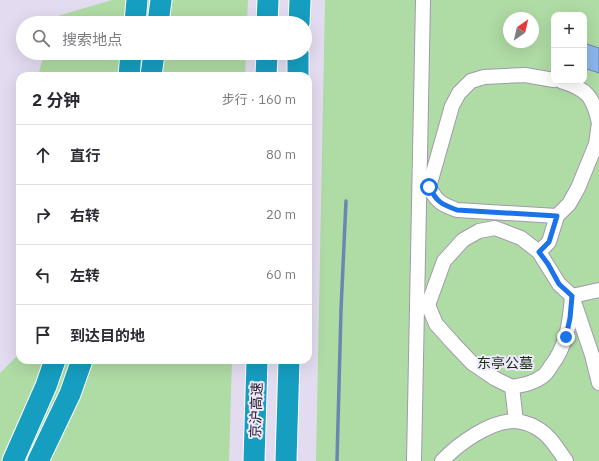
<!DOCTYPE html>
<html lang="zh">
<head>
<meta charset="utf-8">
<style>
  body { margin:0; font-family:"IBM Plex Sans","Noto Sans SC",sans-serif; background:#f7f7f7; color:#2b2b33 }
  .controls { position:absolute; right:12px; top:12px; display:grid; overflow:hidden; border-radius:8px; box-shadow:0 4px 16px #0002 }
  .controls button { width:36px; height:36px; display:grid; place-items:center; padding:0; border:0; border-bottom:1px solid #e1e1e2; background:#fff; color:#2b2b33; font:20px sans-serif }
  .compass { position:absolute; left:503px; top:12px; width:36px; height:36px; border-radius:50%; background:#fff; box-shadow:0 4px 16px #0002; rotate:34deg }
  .stop { position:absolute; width:12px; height:12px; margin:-9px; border:3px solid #1a73e8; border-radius:50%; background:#fff }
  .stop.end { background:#1a73e8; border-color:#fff; box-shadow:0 1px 4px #0008 }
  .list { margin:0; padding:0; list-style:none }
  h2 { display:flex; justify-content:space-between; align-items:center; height:52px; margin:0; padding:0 16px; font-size:17px }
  h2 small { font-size:13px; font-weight:400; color:#7c7c81 }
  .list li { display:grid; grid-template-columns:26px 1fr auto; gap:12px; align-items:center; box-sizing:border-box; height:60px; padding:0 16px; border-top:1px solid #e1e1e2 }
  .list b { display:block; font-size:15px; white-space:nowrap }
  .list em { font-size:13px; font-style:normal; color:#7c7c81 }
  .icon { flex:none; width:22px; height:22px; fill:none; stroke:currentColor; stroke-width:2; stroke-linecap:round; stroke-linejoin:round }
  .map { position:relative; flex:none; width:599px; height:461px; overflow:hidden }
  .search { position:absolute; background:#fff; box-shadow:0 4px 16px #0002; left:16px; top:16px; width:296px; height:44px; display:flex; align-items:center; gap:10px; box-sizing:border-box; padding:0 14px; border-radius:22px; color:#7c7c81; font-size:15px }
  .panel { position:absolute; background:#fff; box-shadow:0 4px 16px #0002; left:16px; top:72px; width:296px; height:292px; border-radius:12px }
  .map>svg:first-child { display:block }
</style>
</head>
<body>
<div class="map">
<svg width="599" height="461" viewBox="0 0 599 461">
  <rect width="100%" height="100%" fill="#e3dcf0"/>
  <g fill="#afdba4" fill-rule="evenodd">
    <polygon points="112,0 248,0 247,23 52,23 54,17"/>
    <path d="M325,0h274v461h-283zM554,15h30v66h-30zM509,18h24v24h-24z"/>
    <polygon points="44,53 246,53 245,76 38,76"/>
    <polygon points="20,353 20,360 232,360 229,461 0,461 0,373"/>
  </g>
  <polygon fill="#8cb5ee" stroke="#6b87b1" points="584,43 599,48 599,73 584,68"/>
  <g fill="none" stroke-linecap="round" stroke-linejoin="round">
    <polyline stroke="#6b87b1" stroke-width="3.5" points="337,461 341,310 346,201"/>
    <g stroke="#a19aad" stroke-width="16">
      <g id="minor">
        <path d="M561,81c26,8 32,15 38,42"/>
        <path d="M421,186l8,1c8,15 12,17 28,23l100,6"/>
        <polyline points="429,187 452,106 459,93 471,81 484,77 525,75 554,80"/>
        <polyline points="539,252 549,242 557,216 569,204 578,188 596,144 599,123"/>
        <polyline points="428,305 444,261 463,240 479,231 495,228 521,238 539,252 559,284 572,296 592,355 599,383"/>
        <polyline points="420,307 428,305 436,324 453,343 472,363 494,378 512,387 516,421"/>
        <path d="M512,387c11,-2 22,-4 31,-11 3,-2 6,-7 8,-10 16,-21 19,-44 21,-70l27,-6"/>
        <polyline points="414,461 423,0"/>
        <path d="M442,461c16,-17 48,-40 72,-40 6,0 16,3 21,6 14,7 22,21 31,34"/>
      </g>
    </g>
    <g stroke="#fff" stroke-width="23">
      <g id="highway">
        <polyline points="135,23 137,0"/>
        <polyline points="158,23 161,0"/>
        <polyline points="267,23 268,0"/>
        <polyline points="299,23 300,0"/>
        <polyline points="129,76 131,53"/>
        <polyline points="151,76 154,53"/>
        <polyline points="266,76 267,53"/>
        <polyline points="298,76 298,53"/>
        <polyline points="13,461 46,386 55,360"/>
        <polyline points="38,461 70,394 82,360"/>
        <polyline points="254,461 257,360"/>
        <polyline points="286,461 289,360"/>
      </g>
    </g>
    <use href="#minor" stroke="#fff" stroke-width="14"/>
    <use href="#highway" stroke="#169ec1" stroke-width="21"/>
  </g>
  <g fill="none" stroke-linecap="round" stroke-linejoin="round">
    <path stroke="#1a73e8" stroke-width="5" d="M429,187c8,15 12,17 28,23l100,6 -8,26 -10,10 9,12 11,20 13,12 -2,22 -4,19"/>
  </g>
  <g text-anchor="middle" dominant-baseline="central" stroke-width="4" stroke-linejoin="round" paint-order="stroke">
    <g font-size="14" fill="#13320b" stroke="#f0e9fe">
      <text x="505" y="363">东亭公墓</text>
    </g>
    <g font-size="14" fill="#1f1c23" stroke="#f0e9fe">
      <text transform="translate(256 410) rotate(-88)">京沪高速</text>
    </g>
  </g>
</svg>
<div class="controls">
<button>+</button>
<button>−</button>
</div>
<svg class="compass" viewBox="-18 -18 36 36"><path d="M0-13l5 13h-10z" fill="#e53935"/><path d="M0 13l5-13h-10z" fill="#7c7c81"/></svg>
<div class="stop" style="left:429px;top:187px"></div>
<div class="stop end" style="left:566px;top:337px"></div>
<div class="search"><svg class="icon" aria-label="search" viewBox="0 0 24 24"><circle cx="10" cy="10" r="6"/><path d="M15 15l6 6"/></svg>搜索地点</div>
<section class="panel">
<h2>2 分钟<small>步行 · 160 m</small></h2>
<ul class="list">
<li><svg class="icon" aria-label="ahead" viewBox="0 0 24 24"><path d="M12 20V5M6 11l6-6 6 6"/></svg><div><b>直行</b></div><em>80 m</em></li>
<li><svg class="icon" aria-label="right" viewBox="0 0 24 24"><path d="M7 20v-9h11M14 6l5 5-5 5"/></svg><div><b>右转</b></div><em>20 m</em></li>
<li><svg class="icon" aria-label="left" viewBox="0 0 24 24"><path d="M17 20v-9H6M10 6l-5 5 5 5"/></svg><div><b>左转</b></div><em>60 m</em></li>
<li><svg class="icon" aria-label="arrive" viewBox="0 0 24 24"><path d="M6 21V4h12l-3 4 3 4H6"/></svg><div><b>到达目的地</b></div></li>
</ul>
</section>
</div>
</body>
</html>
